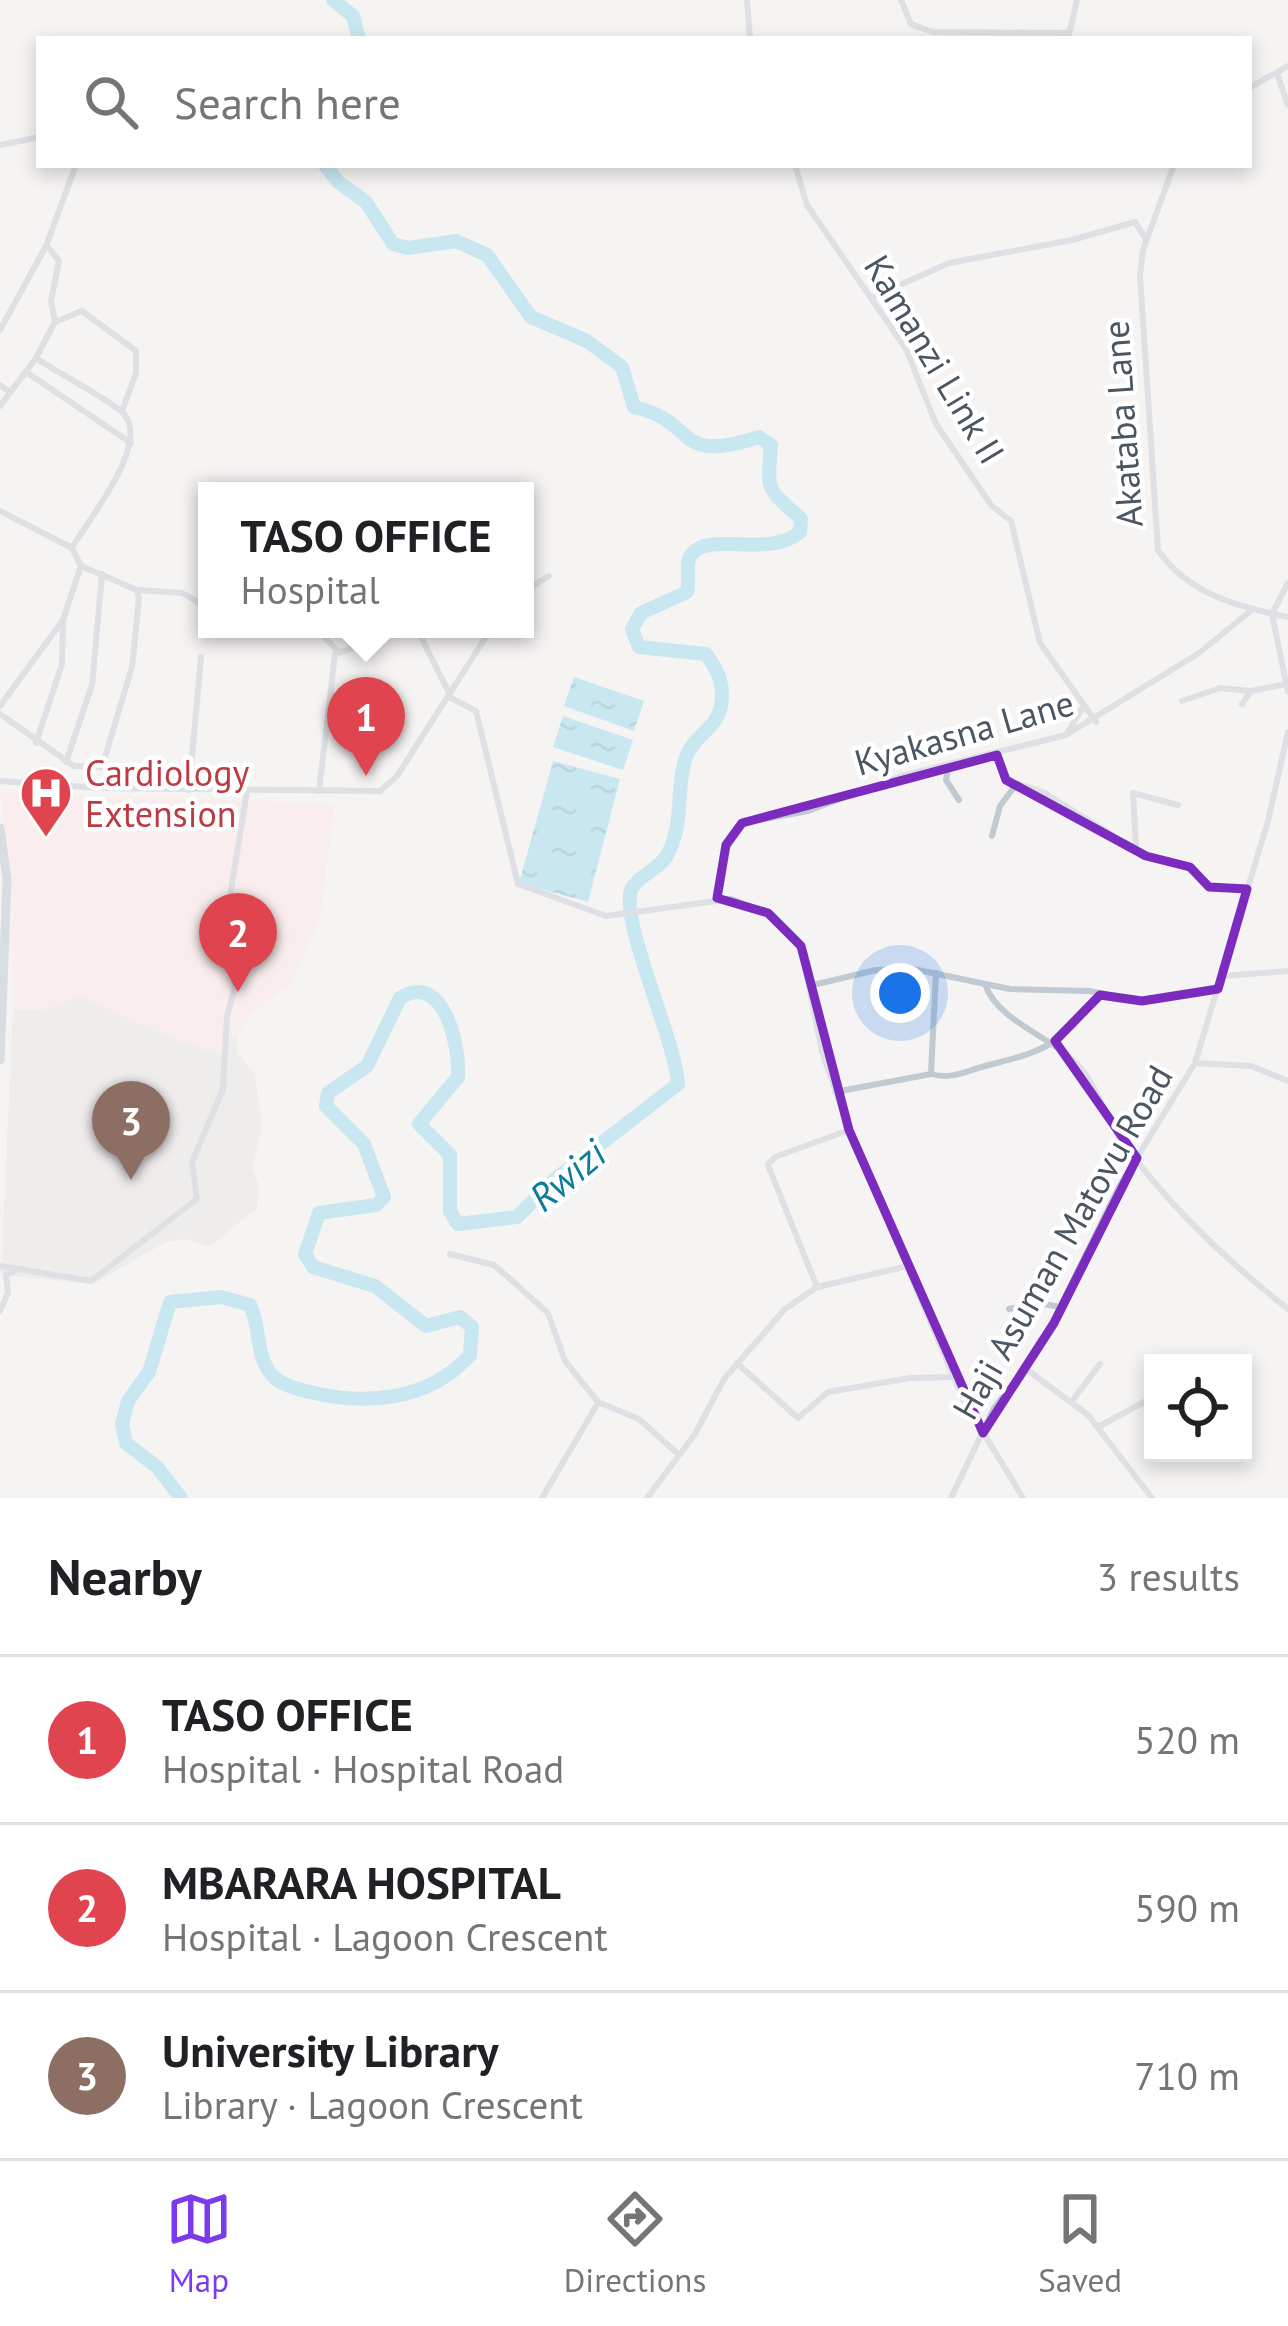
<!DOCTYPE html>
<html lang="en">
<head>
<meta charset="utf-8">
<style>
  body { margin:0; font-family:"PT Sans",sans-serif; background:#f2f2f2; color:#202124 }
  .controls { position:absolute; right:36px; bottom:36px; display:grid; overflow:hidden; border-radius:0px; box-shadow:0 6px 18px #0003 }
  .controls button { width:108px; height:108px; display:grid; place-items:center; padding:0; border:0; border-bottom:3px solid #e0e0e0; background:#fff; color:#202124; font:60px sans-serif }
  .you { position:absolute; left:900px; top:993px; width:42px; height:42px; margin:-30px; border:9px solid #fff; border-radius:50%; background:#1a73e8; box-shadow:0 0 0 18px #1a73e833 }
  .badge { display:grid; place-items:center; width:78px; height:78px; border-radius:50%; background:#7c3aed; color:#fff; font-size:39px; font-weight:700 }
  .pin { position:absolute; translate:-50% -99px; filter:drop-shadow(0 3px 6px #0008) }
  .pin::after { content:''; position:absolute; top:63px; width:42px; height:36px; background:inherit; clip-path:polygon(0 0,100% 0,50% 100%) }
  .popup { position:absolute; left:198px; top:482px; width:336px; height:156px; box-sizing:border-box; display:grid; place-content:center; border-radius:0px; background:#fff; filter:drop-shadow(0 3px 9px #0005); font-size:39px; white-space:nowrap; color:#757577 }
  .popup b { font-size:45px; color:#202124 }
  .popup::after { content:''; position:absolute; left:50%; top:100%; margin-left:-24px; border:24px solid transparent; border-top-color:#fff }
  .list { margin:0; padding:0; list-style:none }
  h2 { display:flex; justify-content:space-between; align-items:center; height:156px; margin:0; padding:0 48px; font-size:51px }
  h2 small { font-size:39px; font-weight:400; color:#757577 }
  .list li { display:grid; grid-template-columns:78px 1fr auto; gap:36px; align-items:center; box-sizing:border-box; height:168px; padding:0 48px; border-top:3px solid #e0e0e0 }
  .list b { display:block; font-size:45px; white-space:nowrap }
  .list p { margin:0; font-size:39px; white-space:nowrap; color:#757577 }
  .list em { font-size:39px; font-style:normal; color:#757577 }
  .icon { flex:none; width:66px; height:66px; fill:none; stroke:currentColor; stroke-width:2; stroke-linecap:round; stroke-linejoin:round }
  .map { position:relative; flex:none; width:1288px; height:1498px; overflow:hidden }
  .search { position:absolute; background:#fff; box-shadow:0 6px 18px #0003; left:36px; right:36px; top:36px; height:132px; display:flex; align-items:center; gap:30px; box-sizing:border-box; padding:0 42px; border-radius:0px; color:#757577; font-size:45px }
  .sheet { height:660px; background:#fff }
  nav { display:flex; justify-content:space-around; align-items:center; box-sizing:border-box; height:168px; border-top:3px solid #e0e0e0; background:#fff; font-size:33px; color:#757577 }
  nav a { display:grid; justify-items:center; gap:6px }
  nav .on { color:#7c3aed }
  .map>svg:first-child { display:block }
</style>
</head>
<body>
<div class="map">
<svg width="1288" height="1498" viewBox="0 0 1288 1498">
  <defs>
    <pattern id="water-ripples" width="26" height="14" patternUnits="userSpaceOnUse" patternTransform="scale(3)"><rect width="26" height="14" fill="#90daee"/><path d="M2 4q2-2 4 0t4 0M15 11q2-2 4 0t4 0" fill="none" stroke="#78b4c4"/></pattern>
  </defs>
  <rect width="100%" height="100%" fill="#f5f3f3"/>
  <polygon fill="#e6e4e5" points="81,995 168,1037 220,1054 225,1035 237,1037 238,1054 255,1074 262,1127 252,1167 259,1186 257,1208 210,1247 185,1239 166,1242 93,1284 1,1275 13,1010 47,1009"/>
  <polygon fill="#fce8e6" points="0,792 335,804 320,917 291,985 250,1014 237,1037 225,1035 221,1055 168,1037 81,996 47,1009 13,1010 11,880"/>
  <g fill="url(#water-ripples)">
    <polygon points="574,677 644,701 634,731 564,706"/>
    <polygon points="563,716 633,740 623,770 553,747"/>
    <polygon points="553,761 620,779 588,902 519,883"/>
  </g>
  <g fill="none" stroke-linecap="round" stroke-linejoin="round">
    <g stroke="#90daee" stroke-width="14">
      <polyline points="333,0 353,16 359,39"/>
      <path d="M181,1498l-24,-31 -31,-24 -4,-19 6,-23 21,-29 21,-70 51,-5 29,8c11,22 5,51 22,70 9,10 22,13 34,16 57,15 122,11 164,-36l2,-28 -12,-10 -34,9 -51,-40 -62,-19 -8,-13 14,-41 57,-8 8,-8 -20,-53 -38,-38 2,-13 39,-27 33,-68c45,-28 60,51 58,79l-39,47 31,31v56l8,13 59,-7 37,-37 124,-96c-2,-43 -61,-169 -46,-196 8,-13 26,-19 34,-31 19,-31 9,-68 20,-100 7,-21 32,-29 35,-52 4,-21 -4,-36 -15,-51l-67,-7 -7,-18 9,-16 46,-21c3,-10 -2,-29 4,-37 18,-25 78,4 109,-23l1,-13c-35,-33 -34,-24 -30,-74l-12,-8c-88,28 -59,-15 -125,-30l-12,-40 -35,-26 -56,-24 -44,-62 -31,-14 -48,7 -15,-4 -27,-42 -28,-20 -13,-17"/>
    </g>
    <g stroke="#c1cad2" stroke-width="6">
      <polyline points="747,0 750,39"/>
      <polyline points="901,0 911,24 932,32 1069,33"/>
      <polyline points="1068,39 1077,0"/>
      <polyline points="1277,74 1288,105"/>
      <polyline points="1249,88 1288,66"/>
      <polyline points="0,145 39,137"/>
      <polyline points="795,165 807,205 906,349 936,424 991,505 1011,521 1040,643 1096,722"/>
      <path d="M1174,165l-31,85 -3,25 18,275c30,44 80,57 130,67"/>
      <polyline points="873,297 949,263 1072,240 1135,222 1146,239"/>
      <polyline points="55,322 82,311 136,351 136,373 122,411"/>
      <polyline points="0,330 46,246 76,165"/>
      <polyline points="36,358 55,322 51,301 59,261 47,246"/>
      <polyline points="26,372 131,443"/>
      <polyline points="0,385 10,392"/>
      <path d="M0,406l36,-48c17,12 79,45 88,56 26,32 -35,104 -52,134"/>
      <polyline points="465,491 468,489"/>
      <polyline points="524,491 527,486"/>
      <polyline points="0,511 72,548 81,566 63,620 0,706"/>
      <polyline points="1288,583 1272,614 1288,692"/>
      <polyline points="137,590 182,593 207,607"/>
      <polyline points="525,591 549,576"/>
      <polyline points="325,629 326,639 338,651"/>
      <polyline points="417,629 450,695"/>
      <polyline points="449,697 476,711 518,884 606,916 731,899 768,913 801,946 822,1052 849,1130 963,1399 1023,1498"/>
      <polyline points="1182,701 1220,688 1251,691"/>
      <polyline points="1242,704 1251,691 1286,684"/>
      <polyline points="0,714 74,766 102,767 132,667 139,599 137,590 81,566"/>
      <polyline points="1066,735 1083,707"/>
      <polyline points="36,743 62,664 63,620"/>
      <polyline points="997,755 1006,780 1043,792 1146,856 1190,867 1209,887 1247,889"/>
      <polyline points="66,762 92,685 102,574"/>
      <polyline points="949,765 946,780 959,800"/>
      <polyline points="0,781 100,788 380,791 397,776 491,629"/>
      <polyline points="189,790 201,657"/>
      <polyline points="319,791 335,654 359,646 360,629"/>
      <polyline points="992,836 1000,806 1017,783"/>
      <polyline points="1136,848 1133,793 1178,805"/>
      <polyline points="717,898 726,845 742,823 808,811 901,776 1066,735 1199,653 1253,609"/>
      <polyline points="1222,976 1288,971"/>
      <path d="M985,984c11,35 63,52 89,77 22,21 30,53 47,78 46,66 105,121 167,170"/>
      <polyline points="813,985 876,970 913,969 1010,989 1089,991 1142,1001 1217,989"/>
      <polyline points="1195,1063 1251,1066 1288,1081"/>
      <path d="M931,1074c20,6 35,-3 54,-8 64,-16 72,-20 115,-71"/>
      <polyline points="835,1092 931,1074 936,973"/>
      <polyline points="450,1254 494,1265 518,1286 548,1313 565,1361 598,1402 639,1419 677,1453"/>
      <polyline points="0,1266 91,1281 197,1199 192,1162 223,1089 227,1017 237,978 221,952 247,791"/>
      <polyline points="817,1287 768,1165 775,1157 849,1130"/>
      <polyline points="1009,1309 1039,1303 1060,1307"/>
      <polyline points="0,1311 8,1293 6,1275 14,1271"/>
      <polyline points="737,1363 798,1418 828,1392 910,1378 951,1377"/>
      <polyline points="1026,1369 1088,1415 1152,1498"/>
      <polyline points="1072,1401 1100,1364"/>
      <polyline points="1098,1427 1146,1401 1153,1408"/>
      <polyline points="542,1498 598,1403"/>
      <polyline points="647,1498 695,1434 724,1379 785,1309 817,1287 908,1266"/>
      <polyline points="951,1498 994,1408 1039,1350 1119,1187 1195,1063 1268,821 1288,732"/>
    </g>
    <polyline stroke="#b3c2d1" stroke-width="9" points="0,828 7,880 0,1060"/>
  </g>
  <path d="M0 0H1288V1498H0ZM997,755l9,25 140,76 44,11 19,20 38,2 -29,100 -76,12 -42,-6 -45,46 82,117 -83,165 -71,110 -134,-303 -48,-184 -33,-33 -51,-15 9,-53 16,-22z" fill="#f5f3f3" fill-opacity=".55" fill-rule="evenodd"/>
  <path fill="none" stroke="#7b2cbf" stroke-width="9" stroke-linejoin="round" d="M997,755l9,25 140,76 44,11 19,20 38,2 -29,100 -76,12 -42,-6 -45,46 82,117 -83,165 -71,110 -134,-303 -48,-184 -33,-33 -51,-15 9,-53 16,-22z"/>
  <defs>
    <g id="hospital-pin" transform="scale(2.7)"><path d="M0 17L-7.5 6A9.5 9.5 0 1 1 7.5 6Z" fill="#e0444e" stroke="#fff"/><path d="M-5-5h3v3.5h4V-5h3V5h-3V1.5h-4V5h-3Z" fill="#fff"/></g>
  </defs>
  <g fill-rule="evenodd">
    <use href="#hospital-pin" x="46" y="793"/>
  </g>
  <g text-anchor="middle" dominant-baseline="central" stroke-width="9" stroke-linejoin="round" paint-order="stroke">
    <g font-size="36" fill="#4a5661" stroke="#fff">
      <text transform="translate(935 359) rotate(59)">Kamanzi Link II</text>
      <text transform="translate(1122 424) rotate(-94)">Akataba Lane</text>
      <text transform="translate(964 732) rotate(-16)">Kyakasna Lane</text>
      <text transform="translate(1062 1242) rotate(-60)">Haji Asuman Matovu Road</text>
    </g>
    <g font-size="36" fill="#be3a42" stroke="#fff" text-anchor="start">
      <text x="85" y="772">Cardiology<tspan x="85" dy="41">Extension</tspan></text>
    </g>
    <g font-size="39" font-style="italic" fill="#0c7c9b" stroke="#fff">
      <text transform="translate(567 1175) rotate(-40)">Rwizi</text>
    </g>
  </g>
</svg>
<div class="controls">
<button><svg class="icon" aria-label="locate" viewBox="0 0 24 24"><circle cx="12" cy="12" r="6"/><path d="M12 2v4M12 18v4M2 12h4M18 12h4"/></svg></button>
</div>
<div class="you"></div>
<div class="pin badge" style="left:366px;top:776px;background:#e0444e">1</div>
<div class="popup"><b>TASO OFFICE</b>Hospital</div>
<div class="pin badge" style="left:238px;top:992px;background:#e0444e">2</div>
<div class="pin badge" style="left:131px;top:1180px;background:#8d6e63">3</div>
<div class="search"><svg class="icon" aria-label="search" viewBox="0 0 24 24"><circle cx="10" cy="10" r="6"/><path d="M15 15l6 6"/></svg>Search here</div>
</div>
<section class="sheet">
<h2>Nearby<small>3 results</small></h2>
<ul class="list">
<li><span class="badge" style="background:#e0444e">1</span><div><b>TASO OFFICE</b><p>Hospital · Hospital Road</p></div><em>520 m</em></li>
<li><span class="badge" style="background:#e0444e">2</span><div><b>MBARARA HOSPITAL</b><p>Hospital · Lagoon Crescent</p></div><em>590 m</em></li>
<li><span class="badge" style="background:#8d6e63">3</span><div><b>University Library</b><p>Library · Lagoon Crescent</p></div><em>710 m</em></li>
</ul>
</section>
<nav>
<a class="on"><svg class="icon" aria-label="map" viewBox="0 0 24 24"><path d="M3 6l6-2 6 2 6-2v14l-6 2-6-2-6 2zM9 4v14M15 6v14"/></svg>Map</a>
<a><svg class="icon" aria-label="directions" viewBox="0 0 24 24"><path d="M12 3l9 9-9 9-9-9zM9 14v-3h6M13 9l2 2-2 2"/></svg>Directions</a>
<a><svg class="icon" aria-label="saved" viewBox="0 0 24 24"><path d="M7 4h10v16l-5-4-5 4z"/></svg>Saved</a>
</nav>
</body>
</html>
